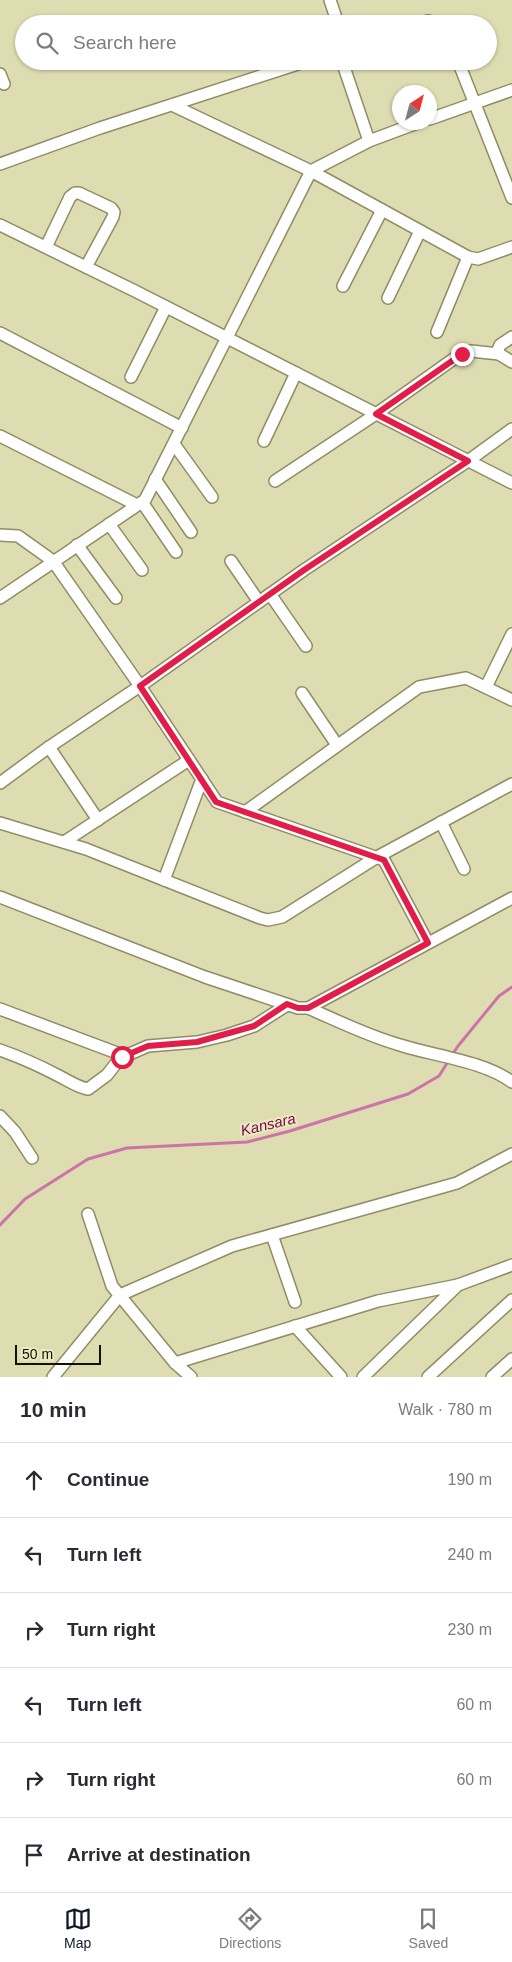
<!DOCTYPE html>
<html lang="en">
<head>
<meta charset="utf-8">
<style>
  body { margin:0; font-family:Arial,sans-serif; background:#f7f7f7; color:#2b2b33 }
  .compass { position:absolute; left:392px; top:85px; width:45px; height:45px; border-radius:50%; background:#fff; box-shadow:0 1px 4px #0004; rotate:36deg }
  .scale { position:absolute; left:15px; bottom:12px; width:86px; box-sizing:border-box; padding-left:5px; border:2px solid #121103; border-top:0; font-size:14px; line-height:18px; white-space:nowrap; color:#121103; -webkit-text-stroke:4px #ece9be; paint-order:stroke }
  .stop { position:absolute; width:15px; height:15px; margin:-11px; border:4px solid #e11d48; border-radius:50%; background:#fff }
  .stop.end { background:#e11d48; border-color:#fff; box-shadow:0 1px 5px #0008 }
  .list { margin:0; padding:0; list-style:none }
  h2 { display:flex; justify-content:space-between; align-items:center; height:65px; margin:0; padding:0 20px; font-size:21px }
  h2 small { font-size:16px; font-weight:400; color:#7c7c81 }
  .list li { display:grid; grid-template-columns:32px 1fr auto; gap:15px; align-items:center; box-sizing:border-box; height:75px; padding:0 20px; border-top:1px solid #e1e1e2 }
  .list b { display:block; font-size:19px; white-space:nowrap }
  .list em { font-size:16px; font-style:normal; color:#7c7c81 }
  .icon { flex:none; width:28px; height:28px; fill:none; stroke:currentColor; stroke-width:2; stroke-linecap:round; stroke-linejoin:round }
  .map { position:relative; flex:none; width:512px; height:1377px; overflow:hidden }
  .search { position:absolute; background:#fff; box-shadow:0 1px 4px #0004; left:15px; right:15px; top:15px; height:55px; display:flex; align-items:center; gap:12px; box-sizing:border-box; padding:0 18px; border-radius:28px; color:#7c7c81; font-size:19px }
  .sheet { height:515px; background:#fff }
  nav { display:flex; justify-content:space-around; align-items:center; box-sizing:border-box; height:70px; border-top:1px solid #e1e1e2; background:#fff; font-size:14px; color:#7c7c81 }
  nav a { display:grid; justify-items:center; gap:2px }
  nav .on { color:#111827 }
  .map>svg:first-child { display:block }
</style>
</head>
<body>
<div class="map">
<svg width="512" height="1377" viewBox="0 0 512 1377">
  <rect width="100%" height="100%" fill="#dedcb1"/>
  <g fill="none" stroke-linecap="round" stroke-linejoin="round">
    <g stroke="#cc74a8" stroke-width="3">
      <polyline points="452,1055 458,1046 499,996 512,987"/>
      <polyline points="0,1225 25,1199 88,1159 127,1148 247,1142 290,1131 408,1094 439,1076 449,1060"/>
    </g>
    <g stroke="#8f8d65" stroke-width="14">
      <g id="minor">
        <polyline points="330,0 338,24"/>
        <polyline points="419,24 428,21 438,24"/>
        <polyline points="458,61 512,198"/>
        <polyline points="0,74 4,84"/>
        <polyline points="172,105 311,171 369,141 342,61"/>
        <polyline points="430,119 512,90"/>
        <polyline points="369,141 420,122"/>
        <polyline points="0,164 100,128 307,61"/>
        <polyline points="0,225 135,291 512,483"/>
        <polyline points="46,247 70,197 75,193 79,193 111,208 114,212 113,217 86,267"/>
        <polyline points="343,286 382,210"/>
        <polyline points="388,298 420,231"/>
        <polyline points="437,332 468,257"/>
        <polyline points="0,333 182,428"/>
        <polyline points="512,337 500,345 498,350 499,354 512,362"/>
        <polyline points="131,377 166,307"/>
        <polyline points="0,436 137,505"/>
        <polyline points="264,441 296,373"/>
        <polyline points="174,444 212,497"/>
        <polyline points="155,479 191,532"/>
        <polyline points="275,481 376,414 462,353 471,351 499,354"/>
        <polyline points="142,502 176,552"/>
        <polyline points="109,524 142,570"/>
        <polyline points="0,535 18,536 53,561 140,686 217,802 384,860 428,943"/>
        <polyline points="77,545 116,598"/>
        <polyline points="231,561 259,602"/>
        <polyline points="270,594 306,646"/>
        <polyline points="0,598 145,500 311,171 468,257 478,259 512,247"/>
        <polyline points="486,687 512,634"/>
        <polyline points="302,693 337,745"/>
        <polyline points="49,747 98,820"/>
        <polyline points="0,783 49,747 143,684 304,570 468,461 512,429"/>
        <polyline points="245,812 419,687 466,678 512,700"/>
        <polyline points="441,822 464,869"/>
        <polyline points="0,823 86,849 260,918 268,920 282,917 377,857 512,784"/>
        <polyline points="64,842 189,760"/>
        <polyline points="164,880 202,779"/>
        <polyline points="0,897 205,977 298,1008 308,1008 512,898"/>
        <path d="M308,1008c30,13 60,28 92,37 34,11 84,16 112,37"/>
        <polyline points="0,1009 125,1056"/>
        <path d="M0,1050c20,7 40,16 59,26 10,5 18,11 29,13l19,-14 14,-18 4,-1 23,-10 49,-4 30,-7 27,-9 33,-21"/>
        <polyline points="0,1116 15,1132 32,1158"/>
        <polyline points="88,1214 112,1286 175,1363 191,1377"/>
        <polyline points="272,1235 295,1302"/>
        <polyline points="295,1326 341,1377"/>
        <polyline points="175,1363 378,1301 458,1285"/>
        <polyline points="53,1377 120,1295 232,1246 457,1183 512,1154"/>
        <polyline points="363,1377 458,1285 512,1265"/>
        <polyline points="428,1377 512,1300"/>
        <polyline points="492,1377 512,1359"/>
      </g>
    </g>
    <use href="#minor" stroke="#fff" stroke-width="11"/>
  </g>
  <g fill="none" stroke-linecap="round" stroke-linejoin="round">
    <polyline stroke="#e11d48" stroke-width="6" points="122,1057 148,1046 197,1042 254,1026 287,1004 298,1008 308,1008 428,943 384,860 216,802 140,686 304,570 468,461 376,414 462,354"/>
  </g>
  <g text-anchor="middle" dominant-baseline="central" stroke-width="4" stroke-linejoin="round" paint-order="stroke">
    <g font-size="15" font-style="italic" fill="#760755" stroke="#ece9be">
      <text transform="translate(268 1124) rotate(-13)">Kansara</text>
    </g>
  </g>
</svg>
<svg class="compass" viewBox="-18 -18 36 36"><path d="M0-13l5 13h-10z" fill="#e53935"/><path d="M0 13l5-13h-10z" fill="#7c7c81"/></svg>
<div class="scale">50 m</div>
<div class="stop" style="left:122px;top:1057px"></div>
<div class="stop end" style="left:462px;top:354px"></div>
<div class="search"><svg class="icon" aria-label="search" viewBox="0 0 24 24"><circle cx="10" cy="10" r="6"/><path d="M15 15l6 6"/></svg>Search here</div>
</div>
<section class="sheet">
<h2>10 min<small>Walk · 780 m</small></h2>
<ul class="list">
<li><svg class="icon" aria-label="ahead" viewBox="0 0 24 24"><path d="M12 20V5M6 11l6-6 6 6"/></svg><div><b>Continue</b></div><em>190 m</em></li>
<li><svg class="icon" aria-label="left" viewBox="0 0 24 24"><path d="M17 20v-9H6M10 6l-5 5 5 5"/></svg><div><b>Turn left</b></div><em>240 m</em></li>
<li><svg class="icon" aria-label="right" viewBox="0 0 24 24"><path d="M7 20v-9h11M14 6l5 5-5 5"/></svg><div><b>Turn right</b></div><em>230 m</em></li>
<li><svg class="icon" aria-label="left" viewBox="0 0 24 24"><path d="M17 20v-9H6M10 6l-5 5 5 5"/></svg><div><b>Turn left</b></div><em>60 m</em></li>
<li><svg class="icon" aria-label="right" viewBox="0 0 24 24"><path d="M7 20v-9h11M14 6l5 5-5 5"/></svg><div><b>Turn right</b></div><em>60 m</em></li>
<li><svg class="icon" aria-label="arrive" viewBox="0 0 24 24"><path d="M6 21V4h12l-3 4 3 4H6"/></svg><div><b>Arrive at destination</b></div></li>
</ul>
</section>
<nav>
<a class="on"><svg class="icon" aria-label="map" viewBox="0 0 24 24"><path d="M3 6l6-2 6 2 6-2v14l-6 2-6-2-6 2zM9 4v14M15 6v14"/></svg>Map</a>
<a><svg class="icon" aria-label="directions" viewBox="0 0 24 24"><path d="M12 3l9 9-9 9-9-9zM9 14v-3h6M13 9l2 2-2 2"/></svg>Directions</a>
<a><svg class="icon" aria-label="saved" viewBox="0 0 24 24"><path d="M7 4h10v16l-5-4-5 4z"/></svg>Saved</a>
</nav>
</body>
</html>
